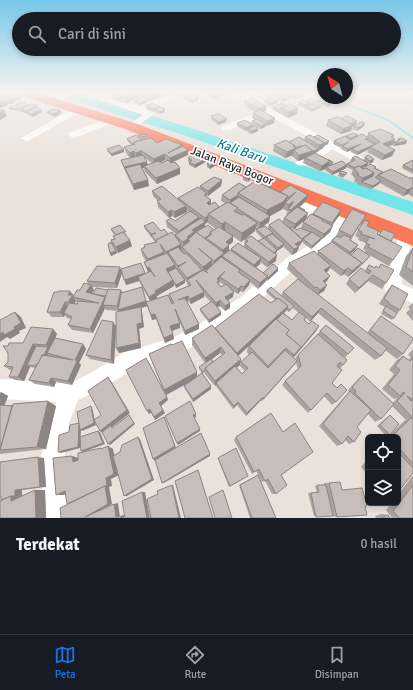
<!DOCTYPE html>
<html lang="id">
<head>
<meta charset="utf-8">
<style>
  body { margin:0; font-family:Signika,sans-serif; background:#242831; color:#f1f3f6 }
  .controls { position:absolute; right:12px; bottom:12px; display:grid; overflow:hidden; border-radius:6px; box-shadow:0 2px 6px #0003 }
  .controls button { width:36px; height:36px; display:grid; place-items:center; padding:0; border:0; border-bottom:1px solid #363941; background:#171b24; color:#f1f3f6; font:20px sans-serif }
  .compass { position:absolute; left:317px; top:68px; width:36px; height:36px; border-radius:50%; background:#171b24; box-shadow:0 2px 6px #0003; rotate:323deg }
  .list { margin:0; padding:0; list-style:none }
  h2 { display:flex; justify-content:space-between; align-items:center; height:52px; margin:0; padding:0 16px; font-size:17px }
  h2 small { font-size:13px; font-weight:400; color:#9ea1a6 }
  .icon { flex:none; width:22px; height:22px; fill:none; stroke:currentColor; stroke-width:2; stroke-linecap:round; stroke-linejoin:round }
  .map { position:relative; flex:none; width:413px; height:518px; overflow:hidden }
  .search { position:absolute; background:#171b24; box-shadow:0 2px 6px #0003; left:12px; right:12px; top:12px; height:44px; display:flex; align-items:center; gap:10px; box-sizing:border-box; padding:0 14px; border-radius:22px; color:#9ea1a6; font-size:15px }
  .sheet { height:116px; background:#171b24 }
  nav { display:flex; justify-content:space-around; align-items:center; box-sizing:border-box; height:56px; border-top:1px solid #363941; background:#171b24; font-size:11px; color:#9ea1a6 }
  nav a { display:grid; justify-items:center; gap:2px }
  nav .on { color:#1a73e8 }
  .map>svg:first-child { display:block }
</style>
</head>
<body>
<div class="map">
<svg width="413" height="518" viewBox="0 0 413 518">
  <rect width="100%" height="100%" fill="#ebe1db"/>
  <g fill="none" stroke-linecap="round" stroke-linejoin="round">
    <g stroke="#70e6eb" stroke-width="2">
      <polyline points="317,93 323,95"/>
      <polyline points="331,98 388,120 413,138"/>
    </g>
    <polygon fill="#70e6eb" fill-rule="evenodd" points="62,93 79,93 194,129 413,202 413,215 184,135 115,114 64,96"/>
    <g fill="#fff" fill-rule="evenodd">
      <polygon points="66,93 77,93 60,101 56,98"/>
      <polygon points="84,93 95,93 138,107 173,93 183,93 147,110 155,114 136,126 131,123 143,115 85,95"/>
      <path d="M230,93h10l135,71 2,2 -2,2h-8l-35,-19c-9,7 -23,19 -35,16l-2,-2 29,-18 -56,-30 -39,15h-6l-2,-2 2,-2 38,-15z"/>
      <polygon points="81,107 84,108 85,110 84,112 71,117 30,140 26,141 21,138 65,113"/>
      <polygon points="112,117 115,118 117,120 115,122 77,137 73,138 68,135 69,133"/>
      <path d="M316,195l4,1 2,3c-5,8 -12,20 -23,17l-2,-3c5,-7 11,-16 19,-18z"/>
      <polygon points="347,208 352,209 354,212 343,232 330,248 298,265 253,307 210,337 182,352 137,367 101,389 78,400 69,423 64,462 70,512 69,518 43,518 44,512 40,462 47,423 56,402 0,399 0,379 70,383 87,375 125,352 172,338 198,325 241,297 288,257 320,240 333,226 342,209"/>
      <polygon points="406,230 411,231 413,235 401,284 413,289 413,303 386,292 384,287 399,235 401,231"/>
    </g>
    <polygon fill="#fa7958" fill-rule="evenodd" points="20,93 38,93 135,123 413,230 413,246 125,129 22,96"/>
  </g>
  <g fill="#aba3a1" fill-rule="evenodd">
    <polygon points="114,93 162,93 162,96 149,101 148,101 148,102 140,105 135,103 134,100 143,97 143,95 140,96 138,96 138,97 127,103 120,102 120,100 119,101 113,99 112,94"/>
    <polygon points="162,93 176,93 169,96"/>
    <polygon points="181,93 195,93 195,95 193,96 199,97 199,100 192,103 188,101 188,100 187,100 179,96 179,94"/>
    <polygon points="202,93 230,93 213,99 207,95 207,94"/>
    <polygon points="268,93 300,93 303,94 302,97 294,99 289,97 289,99 283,102 275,98 276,97 274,97 268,94"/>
    <polygon points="5,95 20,96 21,99 13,102 12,101 13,103 9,104 8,103 8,105 0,108 0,96 6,97"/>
    <polygon points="265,100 278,101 277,103 270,106 264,103"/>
    <polygon points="318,100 331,105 327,107 322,105 322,107 311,112 305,108 304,108 298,105 298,102 307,102 307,101 317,102"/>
    <polygon points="244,101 266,106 266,111 263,112 274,123 266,126 265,127 260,129 252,124 252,121 255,120 252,118 253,113 255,112 244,106"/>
    <polygon points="28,105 37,105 38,108 41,109 42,112 33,117 28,115 27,114 22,112 22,111 10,110 9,108"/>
    <polygon points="146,106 159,106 160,108 165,109 165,112 160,114 156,112 155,111 154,112 146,109"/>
    <polygon points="287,106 297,114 288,118 280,113 279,113 272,109 273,107"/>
    <polygon points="60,110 61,113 55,117 49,115 47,112"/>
    <polygon points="211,116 226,122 218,125 211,119"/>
    <polygon points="341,119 356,124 353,125 351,131 341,134 326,126 328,120"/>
    <polygon points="237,123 253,125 253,127 258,128 258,131 251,134 247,132 247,130 245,131 237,126"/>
    <polygon points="365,123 364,126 357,131 352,129 353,126"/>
    <polygon points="368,133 393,138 393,141 397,141 398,139 406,144 394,146 392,145 388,146 395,150 392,156 382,160 367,152 369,149 357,155 351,152 351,150 347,152 341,149 342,147 341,148 333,144 334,141 346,137 346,136 358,135 358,136 367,137"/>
    <path d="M138,135h9v3l10,5 25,4 6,3v5l-17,8 9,5v6l-23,10 -12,-12 -1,-4 -2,1 7,17 -15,4 -8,-17 -5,-13 9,-2 -4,-5 -2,-6 8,-2 -4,-3 -1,-3 11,-2zM145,158l7,5 -5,2v-3zM165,160l2,1 -6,2 -1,-1z"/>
    <polygon points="305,137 328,144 324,146 323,148 315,153 333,162 332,165 347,165 347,164 352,162 350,161 352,158 363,160 365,157 373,162 369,164 368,163 367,165 376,167 375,168 383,172 409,178 413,178 413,197 408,194 403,196 380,183 371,189 359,185 354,181 355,179 351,174 353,170 346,167 346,168 341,171 347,173 343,178 338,176 341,171 332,175 325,170 325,169 320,171 303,163 304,159 298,161 292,156 293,155 285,158 273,151 274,145 289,142 304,140"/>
    <polygon points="107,149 124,149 124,152 112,156 108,152"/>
    <polygon points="188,158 207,161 195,168 189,165 189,162 188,161"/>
    <polygon points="413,160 413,174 402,168 403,165"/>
    <polygon points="207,164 216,165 210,169 207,167"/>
    <polygon points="225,167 236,168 236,171 233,174 225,170"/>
    <polygon points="253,174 252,177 248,182 243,180 243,177"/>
    <path d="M222,180l-1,6 -13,10h-1v1l4,3v4l8,3 6,-4 -4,-2 1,-6 24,-8 13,-5h13l-1,3 -1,1 1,1 -1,1 10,4 28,3 -2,6 -7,6 9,6 -2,6 -11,10 2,1 4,-2 2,-6 10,-8 26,2 -7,9 -2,7 -19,17 -9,-7 1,-1 -3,4 -1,1 -2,6 -5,3 -9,-9v1l-6,4 -1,3v7l-9,6 -7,-5v2l-4,3 7,6 15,-2 -11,10v-1l-9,9 -8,-7 -1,3 -6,7 -3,-1 -2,3 -5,-3v6l-5,3 2,3v5l-5,3 -5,-5 -3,1 4,8 -12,8 -9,-12v-2l11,-7 -7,-7v2l-13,7 -3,-3 -1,1 12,22v5l-14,6 -5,-12v5l-8,3 2,8 -9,4 -9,-24 -4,1 -5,-14 -6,2 1,4 2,15 -5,2 2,19 -22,5v-42l-13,-1 -1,-2 -12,25 -21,-3 -4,-5 3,-6 -4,-1 -2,-3 -1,2h-12l-5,-5 25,-17 1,1 15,-12 -1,-3 33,-14 2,6 -5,15 -25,-1 2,3 -2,3h31l19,-6 -3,-6 -13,4 22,-13 -2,-4 -2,-6 2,-1 -4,-6 -1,-6 4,-2 -1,-2 11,-3 -10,-13 -1,-3 17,5 14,5v-1l1,-1 -9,-7 -1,-6h9l14,-9 -3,-2 1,2 -12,6 -3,-2 -3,2 -11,-11 -1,-6h1l-5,-5 -1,-5 27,9 -1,-2 22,-9v-3zM284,207l-1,2 4,2h1l-2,3 1,1 -3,3 -2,4 -13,3 -1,3 -6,-1 7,-5 1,-6 11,-6zM208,222v1l8,6 -2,1 -9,-3v-3zM256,227l2,1 -2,1v3l7,7 -5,2 -13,-2 -1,8 -13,2v1l-7,5 5,-10 4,-3 -9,-12 17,12 14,-11zM185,280l2,3 1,3 -19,8 1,5 2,5 -15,-6v-2l17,-10v-2l2,4 9,-5zM220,281v1l4,3 -3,2 -2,-3v-2zM142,287l8,14 -3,1zM76,301l1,1v2h-3z"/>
    <path d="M366,215l-15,25 7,5 -3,5 -5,4 1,1 13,-3 2,-1 -3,-2 3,-6 -8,-3 1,-2 -4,-2 3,-6 9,-4 10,8 14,7 2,19 -4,6 -20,-11 -1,4 -8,8 -12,10 -4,-3 -3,2 -11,-8 -2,3 -1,1v9l-2,2 2,2 -3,6 -6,4 49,38 14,-17 22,38 -6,5 -12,-9 -4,6 -6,4 -57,-47 -8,9 -4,-4 -2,3 5,3 10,2 -3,5 -23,27 2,1 3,-4 20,-21 2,-3 28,23 -3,4 -2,7 -3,4 -8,14 5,5 4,-4 -5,18 -4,3 -8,-9 -16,17 -26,-28 3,-4 13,-12 -2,-6 -34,38h-2l-14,15 -9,-11 -4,4 -17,-23v-1l-1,1 -10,-12v-2l-2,2 8,15 -18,13 -8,-13 -1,-3 4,-3 -22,12 2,5 -7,6 4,7 -10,7 -4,-7 -2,1 16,-21 -16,-39 23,-9 25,31 5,-3 -3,-4v-2l6,-4 -13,-18v-7l79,-35 4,-3 -9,-8 1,-2 14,6 2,-4 16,-12 -12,-11 2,-6 28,-9 1,-3 12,-8 2,-3 4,-4 3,-6zM293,308l6,5 -7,7 -8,-7 2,-3 3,2zM248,346l-1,6 2,3 -8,7 -1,4 5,5 -3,3 -6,-6 4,-3 1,-6 -3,-3zM220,353l2,2 -9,7 -1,-3z"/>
    <polygon points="111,229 127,234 126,235 132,246 118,253 116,251 117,253 111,256 110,253 112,244 111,240 114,239 113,236 115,235 112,232"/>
    <polygon points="413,248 413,286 399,275 406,256"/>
    <polygon points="381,264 386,283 382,289 368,281 355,293 346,284 349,279 365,271 369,265 375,268 378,268"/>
    <polygon points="392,285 400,310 392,320 381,314 385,307 379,304 387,291"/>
    <polygon points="413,303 413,321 406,313 410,309 408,307"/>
    <polygon points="116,326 114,364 90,359 86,355"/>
    <polygon points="53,329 57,334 54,340 83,344 86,349 79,363 81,365 72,385 56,382 54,387 35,384 29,380 36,368 30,367 24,381 15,380 9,377 12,371 10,370 4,366 8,362 8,346 23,343"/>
    <polygon points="413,349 413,473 398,492 398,437 388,437 404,421 406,420 392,406 381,419 375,422 368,414 357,427 354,442 349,444 345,440 342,444 337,446 319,426 346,395 349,392 348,390 358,379 363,375 393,403 397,398 394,399 382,389 394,374 389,370 397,360 403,356 408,360 411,357 408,355"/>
    <polygon points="0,392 8,396 4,405 56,406 46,449 0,454"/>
    <polygon points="390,415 390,435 386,436 377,426 387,417"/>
    <polygon points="236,437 281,475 276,494 272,494 265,481 262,482 256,471 252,474 234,440"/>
    <polygon points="44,458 46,487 22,490 22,496 45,490 46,518 0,518 1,500 1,497 0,498 0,462"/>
    <polygon points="218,458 248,476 229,487 218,459"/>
    <polygon points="368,459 368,475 361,467"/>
    <polygon points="258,475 276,518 250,518 239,485"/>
    <polygon points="413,475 413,518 392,518 386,510 392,503 398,503 398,495"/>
    <polygon points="324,483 329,483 342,490 365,506 337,517 332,516 314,516 308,493 317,492 315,486 324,485"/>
    <polygon points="381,514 388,515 390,518 376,518 375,516"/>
  </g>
  <g fill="#8b8583">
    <polygon points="123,93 129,93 119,96 120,100 119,101 118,96"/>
    <polygon points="135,93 137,93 138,97 127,103 126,98"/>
    <polygon points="141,93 144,93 142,93 143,95 140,96 139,94"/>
    <polygon points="156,93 162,93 162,96 149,101 148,96"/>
    <polygon points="169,93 176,93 169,96"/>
    <polygon points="194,93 195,93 195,95 193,95 193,97 187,98 188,100 187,100 187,98 191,94"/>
    <polygon points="213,93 230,93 213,99"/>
    <polygon points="280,93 281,93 281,95 276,95 276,97 274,97 275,94"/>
    <polygon points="303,94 302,97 294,99 295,96"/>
    <polygon points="20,96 21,99 13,102 12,99"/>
    <polygon points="199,97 199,100 192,103 192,100"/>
    <polygon points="289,97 289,99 283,102 283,99"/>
    <polygon points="148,99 148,102 140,105 140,103"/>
    <polygon points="6,100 8,105 0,108 0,102"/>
    <polygon points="12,100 13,103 9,104 8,102"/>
    <polygon points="278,101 277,103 270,106 271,103"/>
    <polygon points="332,102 331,105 327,107 327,104"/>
    <polygon points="322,104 322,107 317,109 317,106"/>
    <polygon points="28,105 29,107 21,109 22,111 21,112 20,109"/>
    <polygon points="37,105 38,108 27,113 26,111"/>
    <polygon points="159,106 160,109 155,110 155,111 154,112 154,109"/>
    <polygon points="266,106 266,111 258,114 258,108"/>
    <polygon points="317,107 316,110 311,112 312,109"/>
    <polygon points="298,108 297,114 288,118 289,112"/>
    <polygon points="41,109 42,112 33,117 32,114"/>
    <polygon points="165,109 165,112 160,114 160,112"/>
    <polygon points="4,110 7,116 0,120 0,113"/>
    <polygon points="60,110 61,113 55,117 54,114"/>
    <polygon points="275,118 274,123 266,126 267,121"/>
    <polygon points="227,119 226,122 218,125 218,122"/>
    <polygon points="357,121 356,124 351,126 353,125 351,131 341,134 343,129 350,124"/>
    <polygon points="365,123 364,126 357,131 358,128"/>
    <polygon points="266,124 265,127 260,129 261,126"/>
    <polygon points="253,125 253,128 248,129 247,130 245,131 246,128"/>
    <polygon points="258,128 258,131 251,134 252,131"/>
    <polygon points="394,135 392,140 395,139 392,145 380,149 383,144"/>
    <polygon points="329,141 328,144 324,146 323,148 318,151 318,152 312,154 313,151 318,149 319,145"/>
    <polygon points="407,141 406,144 394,146 396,143"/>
    <polygon points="361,144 352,149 351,150 347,152 348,149"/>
    <polygon points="375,144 370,147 369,149 357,155 358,152"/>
    <polygon points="182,145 183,151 188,150 188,155 170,163 170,158 168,153"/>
    <polygon points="293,146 300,146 299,149 294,151 293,155 285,158 287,152"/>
    <polygon points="124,149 124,152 112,156 111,154"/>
    <polygon points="395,150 392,156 382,160 385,155"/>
    <polygon points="134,151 135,157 131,158 130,153"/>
    <polygon points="141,151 143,157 137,159 136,153"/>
    <polygon points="313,151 311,157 305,158 304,159 298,161 299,155"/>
    <polygon points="165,154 165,160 154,165 154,159"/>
    <polygon points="207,158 207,161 195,168 195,165"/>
    <polygon points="374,159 373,162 369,164 370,161"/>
    <polygon points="330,161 328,167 326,167 325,169 320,171 322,166"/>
    <polygon points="147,162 148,168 144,166 144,168 127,172 125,168 126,173 124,167"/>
    <polygon points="216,162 216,165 210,169 210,166"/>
    <polygon points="368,163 367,166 358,170 356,168"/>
    <polygon points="347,165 346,168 332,175 333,172"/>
    <polygon points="180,168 180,174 157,184 156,178"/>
    <polygon points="236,168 236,171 233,174 233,171"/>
    <polygon points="374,173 371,179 361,182 363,178"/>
    <polygon points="253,174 252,177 248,182 248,179"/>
    <polygon points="148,180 149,186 134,190 133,184"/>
    <polygon points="222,180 221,186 208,196 208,191"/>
    <polygon points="381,181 379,184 371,189 373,186"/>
    <polygon points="412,188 408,194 403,196 407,190"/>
    <polygon points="238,195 237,201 230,204 230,200"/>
    <polygon points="308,195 306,201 289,216 291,210"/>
    <polygon points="288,196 286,204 285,203 284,207 281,210 270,216 269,222 259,229 260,223 265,219 267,210"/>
    <polygon points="211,200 211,206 207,203"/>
    <polygon points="292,202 291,207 288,209 287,211 289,205"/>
    <polygon points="186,206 187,212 175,218 174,212"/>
    <polygon points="172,210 172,216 169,218 168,212"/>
    <polygon points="341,210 339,216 329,229 332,223"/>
    <polygon points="308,213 306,219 293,230 295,224"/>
    <polygon points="208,216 208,222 205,224 205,218"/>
    <polygon points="199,217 200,223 179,237 179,231"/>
    <polygon points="205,222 205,227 188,240 188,244 184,247 183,242 192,230"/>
    <polygon points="225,222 225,230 221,233 222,224"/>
    <polygon points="257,223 255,231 241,242 242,233"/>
    <polygon points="333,226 330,232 321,240 324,234"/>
    <polygon points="311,232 310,235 303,239 300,245 293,249 295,244 302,239"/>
    <polygon points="233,236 233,242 229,245 229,251 222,256 222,260 214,266 214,261 222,254 223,250 226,242"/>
    <polygon points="321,238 320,241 311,249 312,246"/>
    <polygon points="130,240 132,246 118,253 116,247"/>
    <polygon points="181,244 182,250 170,256 168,252 169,257 167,258 166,252"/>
    <polygon points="284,244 283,247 277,251 276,253 273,257 273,254 277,251 278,248"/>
    <polygon points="358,245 355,250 346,258 350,252"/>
    <polygon points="299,247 297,252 292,255 294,249"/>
    <polygon points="116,251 117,253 111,256 110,253"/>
    <polygon points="164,252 165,258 149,265 148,259"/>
    <polygon points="277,255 276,261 267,267 269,262"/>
    <polygon points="261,258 260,264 253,270 254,265"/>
    <polygon points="212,260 212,266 203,272 203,267"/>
    <polygon points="362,263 358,268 348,277 352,271"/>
    <polygon points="175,265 176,270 168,274 166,269"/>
    <polygon points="331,266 328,271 321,276 324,270"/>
    <polygon points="120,267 122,273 117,288 115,283"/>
    <polygon points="149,267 151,272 148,273 147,268"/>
    <polygon points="278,268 278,271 267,281 268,278"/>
    <polygon points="348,268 344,274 341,276 344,271"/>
    <polygon points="202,270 202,275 187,280 187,278"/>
    <polygon points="225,271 220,277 219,286 216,287 217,279"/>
    <polygon points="145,273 146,279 138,277 139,281 126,285 124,280"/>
    <polygon points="373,275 368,281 355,293 359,288"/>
    <polygon points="268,276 266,281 258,289 260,283"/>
    <polygon points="330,276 327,281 320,286 323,281"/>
    <polygon points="173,280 174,286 157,296 157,299 150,302 149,297 155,291"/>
    <polygon points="185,280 185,283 176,288 176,285"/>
    <polygon points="250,280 249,285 243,292 244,287"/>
    <polygon points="91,285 94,290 89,298 86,292"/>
    <polygon points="327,285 324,291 317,295 320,290"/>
    <polygon points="241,286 240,291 238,294 238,289"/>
    <polygon points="121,290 124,295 146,301 148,306 141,308 142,312 144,327 139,329 141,348 119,353 116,348 121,315 117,306"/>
    <polygon points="70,291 75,297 73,297 76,301 72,307 68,302 68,295"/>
    <polygon points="204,292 204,297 191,304 190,299"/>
    <polygon points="234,292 233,297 225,302 225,297"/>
    <polygon points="188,296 188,301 179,306 178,300"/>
    <polygon points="105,297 108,302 103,305 105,308 93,333 90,329"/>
    <polygon points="220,300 220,306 216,308 216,303"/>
    <polygon points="65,302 68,307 64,313 65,315 64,317 60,312"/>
    <polygon points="230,303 230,308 225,311 225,306"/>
    <polygon points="288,306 286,311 236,358 237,353"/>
    <polygon points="321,308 318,313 310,322 312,317"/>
    <polygon points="15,312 21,317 26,328 19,331 20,333 10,339 7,337 0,342 0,334 14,327"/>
    <polygon points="221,312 221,315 209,323 209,320"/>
    <polygon points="155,314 156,319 152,320 151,315"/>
    <polygon points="113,322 116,326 114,364 111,360"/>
    <polygon points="180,323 180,328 171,331 170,326"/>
    <polygon points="199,324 199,329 185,335 185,331"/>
    <polygon points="319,326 316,331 290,362 294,355"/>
    <polygon points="53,329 57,334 48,354 47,353 48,354 43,366 40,364 48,347 46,345"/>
    <polygon points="173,334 174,339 165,343 164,338"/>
    <polygon points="33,344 38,348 27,365 30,367 24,381 18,377"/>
    <polygon points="83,344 86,349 79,363 81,365 72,385 68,381 75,360"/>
    <polygon points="221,347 220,353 206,364 205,358"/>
    <polygon points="241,359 240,365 217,384 216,383 216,385 215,386 215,381"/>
    <polygon points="297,361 294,365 262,401 264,398"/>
    <polygon points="197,372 197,378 166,395 164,390"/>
    <polygon points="108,377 111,381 130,413 112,427 114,429 104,434 100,431"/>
    <polygon points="51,378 56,382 54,387 49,383"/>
    <polygon points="211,386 211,389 193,402 193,399"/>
    <polygon points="1,392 8,396 0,418 0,395"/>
    <polygon points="167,397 168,400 161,406 159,403"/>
    <polygon points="262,398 260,401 246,416 247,413"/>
    <polygon points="48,401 56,406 46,449 37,447"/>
    <polygon points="238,402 237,405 233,409 234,406"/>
    <polygon points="91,406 92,407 96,425 82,431 81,430 80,448 61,453 58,452"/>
    <polygon points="150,409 152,412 149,414 147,411"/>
    <polygon points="163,410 165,413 155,420 154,417"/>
    <polygon points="196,414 196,417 194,418 193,415"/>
    <polygon points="129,415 135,424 110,445 108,444"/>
    <polygon points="164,417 176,448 155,461 153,459"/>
    <polygon points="200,429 200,431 178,445 177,443"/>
    <polygon points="98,431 100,432 105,444 83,452 81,451"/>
    <polygon points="138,437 140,439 154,480 127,496 124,496"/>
    <polygon points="108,446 113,449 119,475 111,479 112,486 109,487 112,504 90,516 75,503 67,504 106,478"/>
    <polygon points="210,454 210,456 164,483 162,483"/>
    <polygon points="72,456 79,458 80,464 73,462"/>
    <polygon points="38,457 44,458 46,487 40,487"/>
    <polygon points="172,485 173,485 181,518 179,518"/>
    <polygon points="15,490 22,490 22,500 9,502 11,496"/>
    <polygon points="35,490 45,490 46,518 36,518"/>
    <polygon points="65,491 73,491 64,495 56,495"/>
    <polygon points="142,492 145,492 150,518 147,518"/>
    <polygon points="118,503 120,517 116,517 114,504"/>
    <polygon points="124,515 124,518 121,518 120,516"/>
  </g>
  <g fill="#c7bebb" stroke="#8b8583">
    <polygon points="12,93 14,93 20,96 12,99 5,95"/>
    <polygon points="114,93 123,93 118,96 112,94"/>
    <polygon points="126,93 135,93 126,98 119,96"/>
    <polygon points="142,93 156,93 148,96"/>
    <polygon points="181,93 194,93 191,94 193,95 187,98 179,94"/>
    <polygon points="271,93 280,93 275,94"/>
    <polygon points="282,93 289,97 283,99 276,95"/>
    <polygon points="286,93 300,93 303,94 295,96"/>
    <polygon points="2,95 12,100 8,102 6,100 0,97 0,96"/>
    <polygon points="195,95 199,97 192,100 187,98"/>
    <polygon points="0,97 6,100 0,102"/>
    <polygon points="143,97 148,99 140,103 134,100"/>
    <polygon points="252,98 266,106 258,108 244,101"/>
    <polygon points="271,98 278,101 271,103 265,100"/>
    <polygon points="322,98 332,102 327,104 318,100"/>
    <polygon points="312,99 322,104 317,106 307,101"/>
    <polygon points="302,100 309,103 305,105 298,102"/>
    <polygon points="21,102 28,105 20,109 9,108"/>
    <polygon points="152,103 159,106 154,109 146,106"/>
    <polygon points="282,103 287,106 281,108 280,110 273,107"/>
    <polygon points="31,104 37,105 26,111 21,109"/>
    <polygon points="290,104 298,108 289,112 281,108"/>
    <polygon points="311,104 317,107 312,109 305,106"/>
    <polygon points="36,107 41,109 32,114 26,112"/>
    <polygon points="160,107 165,109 160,112 155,110"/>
    <polygon points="53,109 60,110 54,114 47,112"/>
    <polygon points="0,110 4,110 0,113"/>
    <polygon points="260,110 275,118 267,121 253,113"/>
    <polygon points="219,114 227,119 218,122 211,116"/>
    <polygon points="347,116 357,121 351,124 341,119"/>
    <polygon points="338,117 353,125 343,129 328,120"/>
    <polygon points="257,119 266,124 261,126 252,121"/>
    <polygon points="245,120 253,125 246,128 237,123"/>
    <polygon points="361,122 365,123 358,128 353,126"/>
    <polygon points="254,126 258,128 252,131 248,129"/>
    <polygon points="380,129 394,135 391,137 395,139 383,144 395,150 385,155 370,147 380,142 368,133"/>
    <polygon points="353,133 358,135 351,138 346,136"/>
    <polygon points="140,134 147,135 145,137 138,135"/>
    <polygon points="362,134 369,138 365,139 375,144 358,152 352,149 361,144 348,149 342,146 349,142 342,145 334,141 345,136 350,140"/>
    <polygon points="136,135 142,140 134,142 133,144 127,139"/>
    <polygon points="310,135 325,143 319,145 305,137"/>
    <polygon points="318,135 329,141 325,143 314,137"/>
    <polygon points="299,137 319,149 313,151 305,145 303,146 300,146 295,148 295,146 289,142"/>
    <polygon points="151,138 157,143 166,139 182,145 168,153 183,146 188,150 170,158 165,154 154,159 140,150 141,151 136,153 134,151 130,153 124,147 135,144 134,142"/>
    <polygon points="402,138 407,141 396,143 393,142 400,140 398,139"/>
    <polygon points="286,140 295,146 293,146 296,148 287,152 274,145"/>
    <polygon points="119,145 124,149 111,154 107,149"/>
    <polygon points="305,145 313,151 299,155 294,150"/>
    <polygon points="315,153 330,161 322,166 305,158"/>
    <polygon points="194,154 207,158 195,165 189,162 192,160 188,158"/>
    <polygon points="143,155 147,162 124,167 121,160"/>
    <polygon points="368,155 374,159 370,161 365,157"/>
    <polygon points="356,156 368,163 360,167 359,166 355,168 347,164 355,160 352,158"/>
    <polygon points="168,160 171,163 175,162 180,168 156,178 144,166 158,161 161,163"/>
    <polygon points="212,160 216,162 210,166 207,164"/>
    <polygon points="328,160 329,160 333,162 330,164 330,161"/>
    <polygon points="413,160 413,170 403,165"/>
    <polygon points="342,161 347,165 333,172 326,167"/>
    <polygon points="140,164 148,180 133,184 125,168"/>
    <polygon points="371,164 376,167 374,168 383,172 378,175 376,177 375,177 381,181 373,186 361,182 373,176 374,173 366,168 363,169 361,168"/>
    <polygon points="229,165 236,168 233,171 225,167"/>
    <polygon points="359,166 363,169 366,168 374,173 363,178 357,175 359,174 354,168"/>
    <polygon points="391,169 409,178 413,178 413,188 412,188 407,190 378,175"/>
    <polygon points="341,171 347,173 345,175 339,173"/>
    <polygon points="248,172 253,174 248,179 243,177"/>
    <polygon points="214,177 222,180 208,191 200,186"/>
    <polygon points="265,179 272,182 268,185 271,187 270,188 259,182"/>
    <polygon points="255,181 288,196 283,202 267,210 238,193"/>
    <polygon points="239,183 246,187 238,193 238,195 230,200 222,195"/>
    <polygon points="290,185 308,195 291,210 288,209 294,202 292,202 289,205 285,203 296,192 288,198 288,196 280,192"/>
    <polygon points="162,186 186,206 174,212 172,210 168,212 157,201 161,199 152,191"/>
    <polygon points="198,187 207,193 204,195 211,200 207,203 209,205 215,202 219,207 208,214 208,216 205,218 178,198"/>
    <polygon points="239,197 270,216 260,223 238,209 238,208 230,203"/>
    <polygon points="228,202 238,208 234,211 242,215 244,214 257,223 242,233 225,222 222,224 208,214"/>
    <polygon points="323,202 341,210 332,223 313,214"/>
    <polygon points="297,207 308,213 295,224 284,218"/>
    <polygon points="298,207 299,207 305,210 304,211"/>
    <polygon points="352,209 366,215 352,236 339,230"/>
    <polygon points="190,211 199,217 179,231 166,221 171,218 175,221"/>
    <polygon points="311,214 322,219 321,220 333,226 324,234 303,222"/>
    <polygon points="201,218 205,222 192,230 194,232 187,237 189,238 183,242 175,235"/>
    <polygon points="279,219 303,240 295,244 299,247 294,249 269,225"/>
    <polygon points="365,220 369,222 367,226 379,231 377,234 402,247 393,260 368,247 370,245 366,243 369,237 375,239 361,234 362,232 358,230"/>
    <polygon points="153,222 161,231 164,229 168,234 156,240 157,242 151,235 156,233 151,234 144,226"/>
    <polygon points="120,225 126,232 123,232 116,235 111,229"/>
    <polygon points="208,225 214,230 210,232 210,235 204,238 196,232 195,233 194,233"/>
    <polygon points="265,226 273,233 265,237 256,229"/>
    <polygon points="219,227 233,236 226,242 229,245 223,250 206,238 212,234 210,232"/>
    <polygon points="292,227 297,230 300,228 311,232 302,239 290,228"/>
    <polygon points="383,229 395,234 391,241 379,235"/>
    <polygon points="123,232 130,240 116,247 111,240 115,239 113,236"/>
    <polygon points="172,232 181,244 166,252 160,244 164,252 148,259 141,249 145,247 144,245 157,242 156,240"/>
    <polygon points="196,232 224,253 214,261 198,248 212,260 203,267 182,247 190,241 188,240"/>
    <polygon points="312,232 321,238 312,246 303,239"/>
    <polygon points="272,234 284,244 278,248 266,237"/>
    <polygon points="344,235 351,238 350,240 358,245 350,252 332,240 337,236 340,238"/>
    <polygon points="251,236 277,255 269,262 245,244 248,241 245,239"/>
    <polygon points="264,238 277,250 274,253 258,241"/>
    <polygon points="111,242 116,251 110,253 108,244"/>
    <polygon points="332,242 362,263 352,271 348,268 344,271 318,251"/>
    <polygon points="238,243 261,258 254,265 231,249"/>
    <polygon points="178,247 184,254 186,253 202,270 187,278 178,267 186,262 178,266 168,252"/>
    <polygon points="358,248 370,256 362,264 362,263 351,255"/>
    <polygon points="413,248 413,272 406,267"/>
    <polygon points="230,250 268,276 260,283 222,256"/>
    <polygon points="314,251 331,266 324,270 330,276 323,281 327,285 320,290 317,287 315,288 289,263"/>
    <polygon points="167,253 175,265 166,269 173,280 155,291 156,293 149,297 138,277 151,271 155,277 149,267 147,268 144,262"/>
    <polygon points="221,257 240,270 238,272 250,280 244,287 241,286 238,289 220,277 225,271 217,279 219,280 217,282 221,287 226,284 234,292 225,297 230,303 225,306 220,300 216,303 196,280 204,292 190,299 188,296 178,300 185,298 199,324 185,331 175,309 180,323 170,326 173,334 164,338 155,314 151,315 146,302 168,295 172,304 174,303 169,294 191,285 187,280 203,270 208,273 206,271"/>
    <polygon points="141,263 145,273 124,280 121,269"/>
    <polygon points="273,264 278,268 268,278 267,277 268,276 263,273"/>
    <polygon points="381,264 394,270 386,283 373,275 359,288 349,279 361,268 369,274 371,271 367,269 369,265 375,268 376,266 379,268"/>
    <polygon points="97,266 120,267 115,283 87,281"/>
    <polygon points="176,268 185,280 176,285 168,272"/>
    <polygon points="298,279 387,348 381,356 321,308 312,317 283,292"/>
    <polygon points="84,283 91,285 86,292 105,297 90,329 68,325 72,317 64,313 69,303 77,304 78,301 99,303 73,297 77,290 80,290"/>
    <polygon points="392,285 408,294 400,310 389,304 389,302 384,299"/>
    <polygon points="142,287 146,301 118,310 121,293"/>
    <polygon points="271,287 294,306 290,310 287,308 288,306 278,298 277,299 267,290"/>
    <polygon points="96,288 108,290 106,296 93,294"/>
    <polygon points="108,289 121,290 117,306 103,305"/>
    <polygon points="59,291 70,291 68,295 73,295 68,302 65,302 60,312 47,312 54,292 58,292"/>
    <polygon points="259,294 271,303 278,298 288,306 237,353 215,328"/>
    <polygon points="212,301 221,312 209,320 200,309"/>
    <polygon points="386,306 397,313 394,318 383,311"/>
    <polygon points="141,307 142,323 137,324 139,343 116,348 116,312"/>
    <polygon points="15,312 21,323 14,327 15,329 4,335 3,332 0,334 0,320"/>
    <polygon points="299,312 306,317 304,320 309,324 312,321 319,326 300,349 301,347 286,334 289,330 276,320 283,313 292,320"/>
    <polygon points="381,316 413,338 413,340 403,354 370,330"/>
    <polygon points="276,319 289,330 286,334 301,347 294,355 286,348 268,366 249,346"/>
    <polygon points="102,320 113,322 111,360 86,355"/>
    <polygon points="212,325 241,359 215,381 205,368 225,353 221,347 205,358 192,338"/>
    <polygon points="326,325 354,348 348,354 320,331"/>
    <polygon points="31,327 53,329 46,345 33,344 18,377 9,377 13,367 4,366 8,362 8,353 3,346 8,346 9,343 23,343"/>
    <polygon points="318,334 347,360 343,365 340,362 337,366 342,370 332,383 337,388 341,384 347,390 336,402 327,393 311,410 285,381 301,366 298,355"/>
    <polygon points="55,338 83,344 75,360 77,361 68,381 51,378 49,383 29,380 42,355 73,360 47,353"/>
    <polygon points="182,341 197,372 164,390 149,354 171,344 172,345"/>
    <polygon points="36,346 48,347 44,355 42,355 38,364 36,364 36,366 27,365"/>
    <polygon points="285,350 297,361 264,398 262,398 247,413 238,402 234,406 216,383 235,366 242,374 248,368 241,362 252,352 268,368"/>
    <polygon points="403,356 410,361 413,357 413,397 412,399 407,396 411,401 413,399 413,418 397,401 405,393 403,392 400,396 388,385 400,370 395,366"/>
    <polygon points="146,358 167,397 159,403 163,410 154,417 150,409 147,411 126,370"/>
    <polygon points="211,359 213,362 205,368 205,370 203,372 199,367"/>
    <polygon points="202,373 211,386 193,399 184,386"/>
    <polygon points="363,375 394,404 381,419 355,393 356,391 352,387"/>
    <polygon points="108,377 127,410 100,431 94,420 101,415 88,391"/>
    <polygon points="350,391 371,410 357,427 361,432 354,442 348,436 342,444 323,424"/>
    <polygon points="48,401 37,447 0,450 13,404"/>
    <polygon points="190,401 196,414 193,415 200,429 177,443 165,416"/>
    <polygon points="0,405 12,406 0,449"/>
    <polygon points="91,406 94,423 80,430 77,412"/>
    <polygon points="271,413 283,432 295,423 313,452 281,475 287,485 276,494 268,479 265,481 259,469 254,472 236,437"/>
    <polygon points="129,415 134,423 108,444 102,432 111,425 112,428"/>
    <polygon points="390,415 399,424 390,435 380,425"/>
    <polygon points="164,417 175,446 153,459 143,428"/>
    <polygon points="411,418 413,420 413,464 398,447 398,439 399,439 398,437 397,437 394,434"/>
    <polygon points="79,423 78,447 58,452 59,435 69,432 70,425"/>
    <polygon points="98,431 103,443 81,451 80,437"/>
    <polygon points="201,433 210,454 162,483 155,460"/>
    <polygon points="138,437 152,479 124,496 113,456 120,452 122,445"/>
    <polygon points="108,446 114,474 106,478 107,485 67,504 65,491 56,495 53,458 72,456 73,462 78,460 78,453 101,448 101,449"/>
    <polygon points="236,448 248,476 230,486 218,458"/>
    <polygon points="398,452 413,468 413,473 398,492"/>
    <polygon points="38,457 40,487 15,490 15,496 11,496 1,500 1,496 0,496 0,462"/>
    <polygon points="198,470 213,518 185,518 175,481"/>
    <polygon points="258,475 276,518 252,518 240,485"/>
    <polygon points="340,482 342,490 362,488 367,506 365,506 367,515 337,517 329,483"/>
    <polygon points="172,485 179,518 151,518 147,499 158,494 157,491"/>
    <polygon points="317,485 326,485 333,516 316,517 311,493 319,492"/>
    <polygon points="413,485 413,518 399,518 393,511"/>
    <polygon points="105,486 108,504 85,517 114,504 116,517 120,516 121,518 61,518 60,508"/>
    <polygon points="35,490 36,518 0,518 0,501 11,496 11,501"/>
    <polygon points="223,490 232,518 215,518 209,497"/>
    <polygon points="142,492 147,518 125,518 122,501"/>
    <polygon points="388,515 390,518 383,518 382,517"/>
  </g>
  <linearGradient id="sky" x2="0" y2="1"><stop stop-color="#78c8e9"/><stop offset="0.56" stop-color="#f6f2ef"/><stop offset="1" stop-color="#f6f2ef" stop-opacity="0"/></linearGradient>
  <rect width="413" height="165" fill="url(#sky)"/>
  <g text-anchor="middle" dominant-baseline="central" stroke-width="3.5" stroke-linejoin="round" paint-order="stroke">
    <g font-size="12" fill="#292929" stroke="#fff">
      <text transform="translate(232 166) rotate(21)">Jalan Raya Bogor</text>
    </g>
    <g font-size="13" font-style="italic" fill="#10808f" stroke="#fff">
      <text transform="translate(241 151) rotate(19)">Kali Baru</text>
    </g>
  </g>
</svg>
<div class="controls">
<button><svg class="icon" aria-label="locate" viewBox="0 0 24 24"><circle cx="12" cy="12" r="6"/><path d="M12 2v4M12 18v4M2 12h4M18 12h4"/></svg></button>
<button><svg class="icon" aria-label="layers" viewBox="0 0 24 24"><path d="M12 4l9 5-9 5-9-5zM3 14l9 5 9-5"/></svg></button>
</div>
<svg class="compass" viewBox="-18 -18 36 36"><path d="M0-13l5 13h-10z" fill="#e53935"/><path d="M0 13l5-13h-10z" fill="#9ea1a6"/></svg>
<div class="search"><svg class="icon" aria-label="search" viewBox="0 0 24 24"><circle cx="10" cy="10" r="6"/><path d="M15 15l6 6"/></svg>Cari di sini</div>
</div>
<section class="sheet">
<h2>Terdekat<small>0 hasil</small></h2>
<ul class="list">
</ul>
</section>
<nav>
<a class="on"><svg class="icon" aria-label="map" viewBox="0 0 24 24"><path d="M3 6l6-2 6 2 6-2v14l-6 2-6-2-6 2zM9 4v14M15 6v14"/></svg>Peta</a>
<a><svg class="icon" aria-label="directions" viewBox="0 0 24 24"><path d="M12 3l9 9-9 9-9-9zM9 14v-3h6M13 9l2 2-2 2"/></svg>Rute</a>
<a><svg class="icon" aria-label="saved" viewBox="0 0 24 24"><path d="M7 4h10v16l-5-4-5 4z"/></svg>Disimpan</a>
</nav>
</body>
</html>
